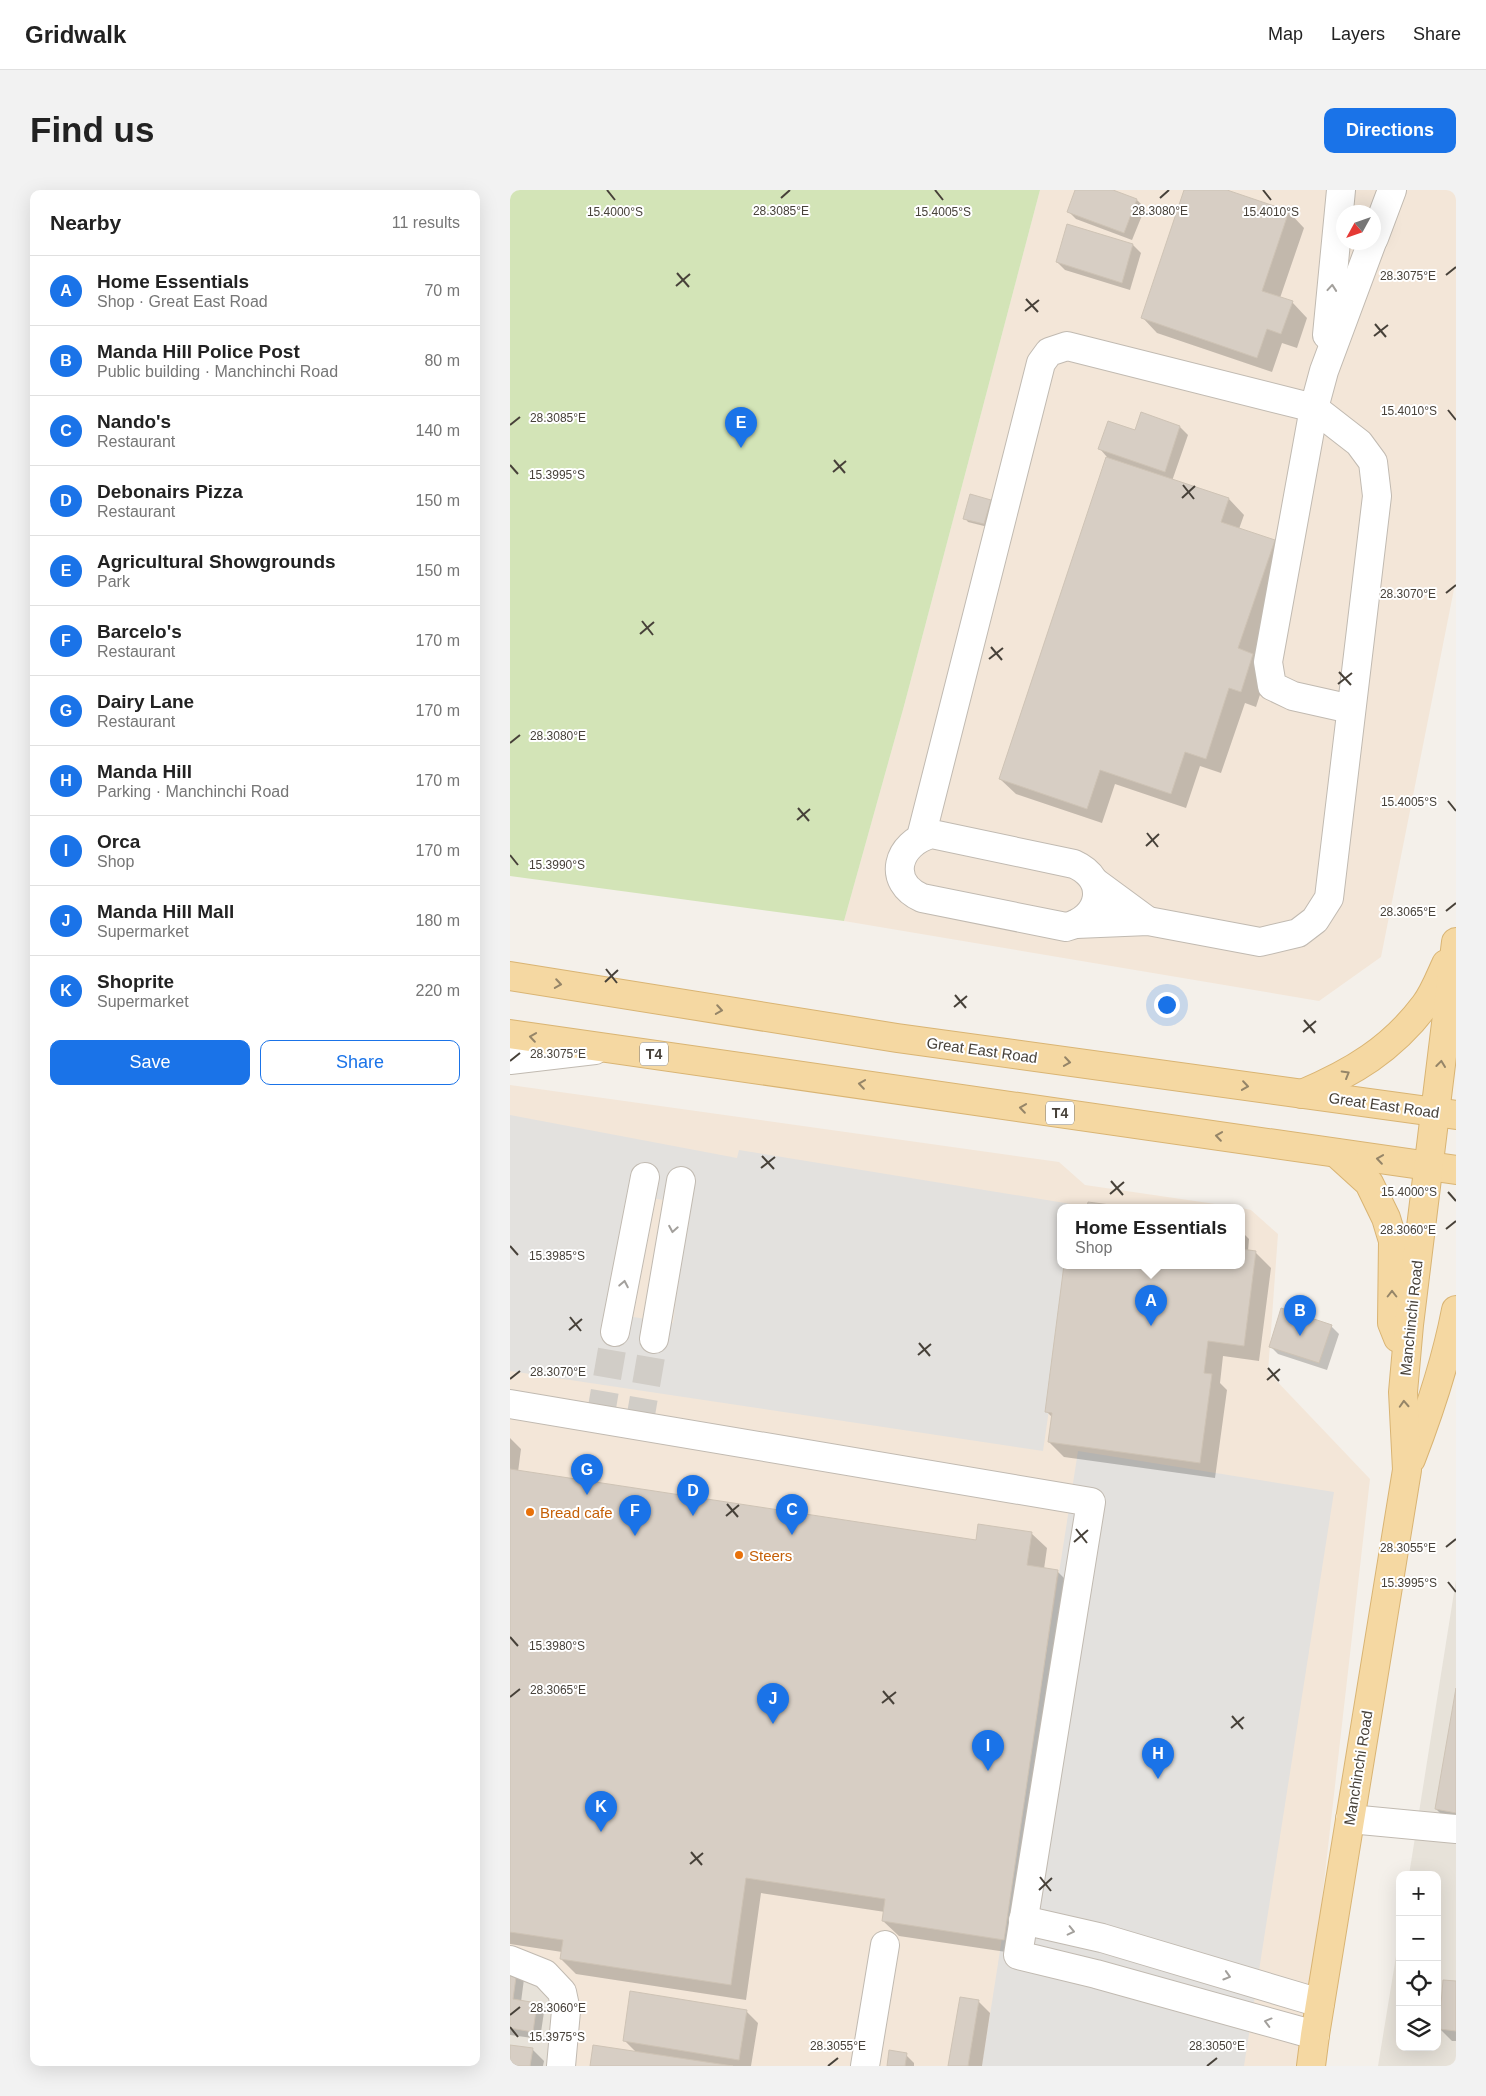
<!DOCTYPE html>
<html lang="en">
<head>
<meta charset="utf-8">
<style>
  body { margin:0; font-family:Arial,sans-serif; background:#f2f2f2; color:#222 }
  .controls { position:absolute; right:15px; bottom:15px; display:grid; overflow:hidden; border-radius:10px; box-shadow:0 5px 20px #0002 }
  .controls button { width:45px; height:45px; display:grid; place-items:center; padding:0; border:0; border-bottom:1px solid #e0e0e0; background:#fff; color:#222; font:25px sans-serif }
  .compass { position:absolute; left:826px; top:15px; width:45px; height:45px; border-radius:50%; background:#fff; box-shadow:0 5px 20px #0002; rotate:230deg }
  .you { position:absolute; left:656px; top:814px; width:18px; height:18px; margin:-12px; border:4px solid #fff; border-radius:50%; background:#1a73e8; box-shadow:0 0 0 8px #1a73e833 }
  .badge { display:grid; place-items:center; width:32px; height:32px; border-radius:50%; background:#1a73e8; color:#fff; font-size:16px; font-weight:700 }
  .pin { position:absolute; translate:-50% -41px; filter:drop-shadow(0 1px 2px #0008) }
  .pin::after { content:''; position:absolute; top:26px; width:18px; height:15px; background:inherit; clip-path:polygon(0 0,100% 0,50% 100%) }
  .popup { position:absolute; left:547px; top:1014px; width:188px; height:65px; box-sizing:border-box; display:grid; place-content:center; border-radius:10px; background:#fff; filter:drop-shadow(0 1px 4px #0005); font-size:16px; white-space:nowrap; color:#767676 }
  .popup b { font-size:19px; color:#222 }
  .popup::after { content:''; position:absolute; left:50%; top:100%; margin-left:-10px; border:10px solid transparent; border-top-color:#fff }
  .list { margin:0; padding:0; list-style:none }
  h2 { display:flex; justify-content:space-between; align-items:center; height:65px; margin:0; padding:0 20px; font-size:21px }
  h2 small { font-size:16px; font-weight:400; color:#767676 }
  .list li { display:grid; grid-template-columns:32px 1fr auto; gap:15px; align-items:center; box-sizing:border-box; height:70px; padding:0 20px; border-top:1px solid #e0e0e0 }
  .list b { display:block; font-size:19px; white-space:nowrap }
  .list p { margin:0; font-size:16px; white-space:nowrap; color:#767676 }
  .list em { font-size:16px; font-style:normal; color:#767676 }
  .actions { display:flex; gap:10px; padding:15px 20px }
  .actions a { flex:1; padding:11px 0; border:1px solid #1a73e8; border-radius:10px; text-align:center; font-size:18px; color:#1a73e8 }
  .actions .main { background:#1a73e8; color:#fff }
  .icon { flex:none; width:28px; height:28px; fill:none; stroke:currentColor; stroke-width:2; stroke-linecap:round; stroke-linejoin:round }
  .map { position:relative; flex:none; width:946px; height:1876px; overflow:hidden; border-radius:10px }
  header { display:flex; align-items:center; gap:30px; box-sizing:border-box; height:70px; padding:0 25px; background:#fff; border-bottom:1px solid #e0e0e0 }
  header strong { font-size:24px }
  nav { display:flex; gap:28px; margin-inline-start:auto; font-size:18px }
  .intro { display:flex; align-items:center; justify-content:space-between; box-sizing:border-box; height:120px; padding:0 30px }
  h1 { margin:0; font-size:35px }
  .button { padding:12px 22px; border-radius:10px; background:#1a73e8; color:#fff; font-size:18px; font-weight:700 }
  main { display:flex; gap:30px; padding:0 30px }
  aside { flex:1; background:#fff; border-radius:10px; box-shadow:0 5px 20px #0002 }
  .map>svg:first-child { display:block }
</style>
</head>
<body>
<header>
<strong>Gridwalk</strong>
<nav><a>Map</a><a>Layers</a><a>Share</a></nav>
</header>
<div class="intro"><h1>Find us</h1><a class="button">Directions</a></div>
<main>
<aside>
<h2>Nearby<small>11 results</small></h2>
<ul class="list">
<li><span class="badge">A</span><div><b>Home Essentials</b><p>Shop · Great East Road</p></div><em>70 m</em></li>
<li><span class="badge">B</span><div><b>Manda Hill Police Post</b><p>Public building · Manchinchi Road</p></div><em>80 m</em></li>
<li><span class="badge">C</span><div><b>Nando's</b><p>Restaurant</p></div><em>140 m</em></li>
<li><span class="badge">D</span><div><b>Debonairs Pizza</b><p>Restaurant</p></div><em>150 m</em></li>
<li><span class="badge">E</span><div><b>Agricultural Showgrounds</b><p>Park</p></div><em>150 m</em></li>
<li><span class="badge">F</span><div><b>Barcelo's</b><p>Restaurant</p></div><em>170 m</em></li>
<li><span class="badge">G</span><div><b>Dairy Lane</b><p>Restaurant</p></div><em>170 m</em></li>
<li><span class="badge">H</span><div><b>Manda Hill</b><p>Parking · Manchinchi Road</p></div><em>170 m</em></li>
<li><span class="badge">I</span><div><b>Orca</b><p>Shop</p></div><em>170 m</em></li>
<li><span class="badge">J</span><div><b>Manda Hill Mall</b><p>Supermarket</p></div><em>180 m</em></li>
<li><span class="badge">K</span><div><b>Shoprite</b><p>Supermarket</p></div><em>220 m</em></li>
</ul>
<div class="actions"><a class="main">Save</a><a>Share</a></div>
</aside>
<div class="map">
<svg width="946" height="1876" viewBox="0 0 946 1876">
  <rect width="100%" height="100%" fill="#f4f0ea"/>
  <g fill="#e7e2d9">
    <polygon points="946,1390 946,1876 868,1876 890,1742 890,1857 927,1857 927,1685 899,1685"/>
    <polygon points="0,1770 52,1802 51,1876 0,1876"/>
  </g>
  <g fill="#f3e6d8" fill-rule="evenodd">
    <path d="M530,0h416v389l-75,378 -62,44 -475,-80 60,-215zM834,22h30v30h-30z"/>
    <polygon points="0,895 549,972 575,995 726,1017 551,1017 551,1075 731,1075 731,1018 741,1020 768,1044 758,1182 860,1289 793,1876 51,1876 56,1821 0,1770"/>
  </g>
  <polygon fill="#d3e4b7" points="0,0 530,0 394,516 334,731 0,686"/>
  <g fill="#e3e1de" fill-rule="evenodd">
    <path d="M0,925l227,43 2,-8 332,54 -1,3h-9v58h9l-27,186 -533,-80zM118,1004l59,10 -14,119 -67,-10z"/>
    <polygon points="568,1261 824,1302 734,1876 472,1876"/>
  </g>
  <g fill="#0003">
    <polygon points="566,0 600,0 627,10 635,18 622,50 566,29 558,21"/>
    <polygon points="676,0 714,0 779,22 794,38 770,108 782,112 797,128 787,158 772,153 762,182 647,143 632,127"/>
    <polygon points="558,35 623,55 631,63 620,100 555,80 547,72"/>
    <polygon points="632,224 670,237 678,245 662,291 719,309 734,325 729,339 764,351 779,366 758,480 746,517 735,513 711,583 690,576 676,618 605,594 592,633 506,604 490,589 597,267 590,259 625,242"/>
    <polygon points="481,311 484,315 478,337 458,332 455,328"/>
    <polygon points="731,1041 739,1049 738,1061 745,1062 761,1078 749,1171 713,1166 710,1193 717,1200 705,1288 554,1267 539,1252 542,1227 536,1221 556,1075 731,1075"/>
    <polygon points="821,1136 829,1144 817,1180 768,1164 760,1156"/>
    <polygon points="0,1248 11,1259 8,1282 467,1351 521,1343 537,1358 534,1379 547,1381 562,1396 509,1764 389,1746 373,1731 375,1722 251,1703 236,1810 66,1784 51,1769 52,1762 0,1754"/>
    <polygon points="946,1505 946,1635 941,1634 926,1619"/>
    <polygon points="0,1780 14,1789 11,1812 26,1814 34,1822 30,1849 0,1845"/>
    <polygon points="946,1793 946,1851 942,1851 930,1839"/>
    <polygon points="468,1811 480,1823 472,1876 439,1876"/>
    <polygon points="236,1821 248,1833 241,1876 81,1876 127,1863 114,1850"/>
    <polygon points="0,1856 22,1859 34,1871 33,1876 0,1876"/>
    <polygon points="396,1865 404,1873 404,1876 378,1876"/>
  </g>
  <g fill="#d7cec4" stroke="#cec3b5">
    <polygon points="565,0 603,0 627,9 614,43 557,22"/>
    <polygon points="674,0 717,0 779,21 752,101 783,111 771,144 757,139 747,168 631,128"/>
    <polygon points="557,34 623,54 612,93 546,72"/>
    <polygon points="631,222 670,236 655,282 588,259 598,231 625,240"/>
    <polygon points="596,267 719,308 711,332 765,350 728,458 743,464 731,502 719,498 696,569 675,562 661,604 590,580 577,619 489,589"/>
    <polygon points="460,304 481,310 474,334 453,329"/>
    <polygon points="578,1012 615,1017 577,1017"/>
    <polygon points="731,1059 746,1061 734,1156 698,1151 694,1183 702,1184 690,1273 538,1252 542,1223 535,1222 554,1075 731,1075"/>
    <polygon points="771,1118 822,1135 809,1173 759,1157"/>
    <polygon points="0,1279 466,1350 468,1334 522,1342 517,1375 548,1380 494,1750 372,1731 375,1709 236,1688 221,1795 50,1769 53,1750 0,1742"/>
    <polygon points="946,1498 946,1623 925,1619"/>
    <polygon points="0,1779 7,1780 3,1809 27,1813 23,1842 0,1838"/>
    <polygon points="933,1790 946,1791 946,1841 929,1839"/>
    <polygon points="120,1801 237,1820 229,1870 113,1851"/>
    <polygon points="450,1807 469,1810 458,1876 438,1876"/>
    <polygon points="0,1855 23,1858 20,1876 0,1876"/>
    <polygon points="83,1855 223,1876 80,1876"/>
    <polygon points="379,1860 397,1863 395,1876 377,1876"/>
  </g>
  <g fill="none" stroke-linecap="round" stroke-linejoin="round">
    <g stroke="#d1cdc7" stroke-width="28" stroke-dasharray="28 14" stroke-linecap="butt">
      <polyline points="90,1229 105,1142"/>
      <polyline points="129,1236 144,1149"/>
    </g>
    <g stroke="#c1bab1" stroke-width="30">
      <g id="minor">
        <polyline points="864,48 882,0"/>
        <polyline points="817,145 831,0"/>
        <polyline points="841,519 783,506 762,496 758,472 804,218 814,181 862,52"/>
        <path d="M422,644l142,30c36,16 27,55 -8,63l-144,-29c-36,-16 -25,-55 10,-64z"/>
        <polyline points="411,647 531,173 539,162 557,156 804,218 849,253 863,272 867,306 819,708 805,730 788,743 750,752 638,731 566,734"/>
        <polyline points="585,692 638,731"/>
        <polyline points="0,870 85,860"/>
        <polyline points="105,1142 135,987"/>
        <polyline points="144,1149 171,991"/>
        <polyline points="0,1214 581,1312 508,1765 586,1784 805,1845"/>
        <polyline points="840,1629 946,1639"/>
        <polyline points="513,1730 592,1748 810,1813"/>
        <polyline points="0,1770 35,1784 52,1802 56,1821 51,1876"/>
        <polyline points="355,1876 375,1755"/>
      </g>
    </g>
    <g stroke="#d9b473" stroke-width="30">
      <g id="major">
        <polyline points="0,786 387,848 946,925"/>
        <polyline points="0,844 946,980"/>
        <path d="M792,904c50,-21 90,-45 123,-89 9,-12 15,-28 21,-41"/>
        <polyline points="826,963 859,993 876,1028 883,1051 882,1133 888,1148"/>
        <path d="M901,1269c19,-49 35,-97 45,-149"/>
        <polyline points="801,1876 805,1845 897,1280 893,1202 899,1135 946,752"/>
      </g>
    </g>
    <use href="#minor" stroke="#fff" stroke-width="28"/>
    <use href="#major" stroke="#f5d8a2" stroke-width="28"/>
  </g>
  <defs><path id="oneway-chevron" d="M-2-3.5L2.5 0L-2 3.5" fill="none" stroke-width="1.6" stroke-linecap="round" stroke-linejoin="round" transform="scale(1.25)"/></defs>
  <g stroke="#a3a09c">
    <use href="#oneway-chevron" transform="translate(822 98) rotate(-85)"/>
    <use href="#oneway-chevron" transform="translate(163 1039) rotate(100)"/>
    <use href="#oneway-chevron" transform="translate(114 1094) rotate(-79)"/>
    <use href="#oneway-chevron" transform="translate(561 1741) rotate(13)"/>
    <use href="#oneway-chevron" transform="translate(717 1786) rotate(17)"/>
    <use href="#oneway-chevron" transform="translate(758 1832) rotate(-165)"/>
  </g>
  <g stroke="#958568">
    <use href="#oneway-chevron" transform="translate(48 794) rotate(9)"/>
    <use href="#oneway-chevron" transform="translate(209 820) rotate(9)"/>
    <use href="#oneway-chevron" transform="translate(23 847) rotate(-172)"/>
    <use href="#oneway-chevron" transform="translate(557 872) rotate(8)"/>
    <use href="#oneway-chevron" transform="translate(931 874) rotate(-83)"/>
    <use href="#oneway-chevron" transform="translate(836 884) rotate(-30)"/>
    <use href="#oneway-chevron" transform="translate(352 894) rotate(-172)"/>
    <use href="#oneway-chevron" transform="translate(735 896) rotate(8)"/>
    <use href="#oneway-chevron" transform="translate(513 918) rotate(-172)"/>
    <use href="#oneway-chevron" transform="translate(709 946) rotate(-172)"/>
    <use href="#oneway-chevron" transform="translate(870 969) rotate(-172)"/>
    <use href="#oneway-chevron" transform="translate(882 1104) rotate(-90)"/>
    <use href="#oneway-chevron" transform="translate(894 1214) rotate(-93)"/>
  </g>
  <path fill="none" stroke="#474139" stroke-width="2" d="M97,0l8,10M425,0l8,10M753,0l8,10M271,8l9,-8M650,8l9,-8M167,83l12,14M936,85l10,-8M166,96l14,-12M516,109l12,13M515,121l14,-11M865,134l11,13M864,146l14,-11M938,220l8,10M0,235l10,-8M324,270l11,13M0,275l8,9M323,282l13,-11M673,295l11,14M672,308l13,-12M936,403l10,-8M132,431l11,14M130,444l14,-12M481,457l11,13M479,469l14,-11M829,482l12,13M828,494l14,-11M0,553l10,-8M938,611l8,10M288,618l11,13M287,630l13,-11M637,643l11,14M636,656l13,-12M0,665l8,10M936,721l10,-8M96,779l11,14M95,792l13,-12M445,805l11,13M444,817l13,-11M794,830l11,13M793,842l13,-11M0,871l10,-8M252,966l12,13M251,978l14,-11M601,991l12,14M938,1002l8,9M600,1004l14,-12M936,1039l10,-8M0,1056l8,9M60,1127l11,14M59,1140l13,-11M409,1153l11,13M408,1165l13,-11M758,1178l11,13M0,1189l10,-8M757,1190l13,-11M217,1314l11,13M216,1326l13,-11M566,1339l11,14M564,1352l14,-12M936,1357l10,-8M938,1392l8,10M0,1447l8,9M373,1501l11,13M0,1507l10,-8M372,1513l14,-11M722,1526l11,13M721,1538l13,-11M181,1662l11,13M180,1674l13,-11M530,1687l11,14M529,1700l13,-12M0,1825l10,-8M0,1837l8,10M318,1876l10,-8M697,1876l10,-8"/>
  <g fill="#e8710a" stroke="#fff" stroke-width="2">
    <circle cx="20" cy="1322" r="5"/>
    <circle cx="229" cy="1365" r="5"/>
  </g>
  <g text-anchor="middle" dominant-baseline="central" stroke-width="4" stroke-linejoin="round" paint-order="stroke">
    <g fill="#fff" stroke="#7e7a74" stroke-width="1">
      <rect x="130" y="852.5" width="28" height="23" rx="4"/>
      <rect x="536" y="911.5" width="28" height="23" rx="4"/>
    </g>
    <g font-size="14" font-weight="bold" fill="#474139">
      <text x="144" y="864">T4</text>
      <text x="550" y="923">T4</text>
    </g>
    <g font-size="15" fill="#474139" stroke="#fff">
      <text transform="translate(472 860) rotate(8)">Great East Road</text>
      <text transform="translate(874 915) rotate(8)">Great East Road</text>
      <text transform="translate(901 1128) rotate(-84)">Manchinchi Road</text>
      <text transform="translate(848 1578) rotate(-81)">Manchinchi Road</text>
    </g>
    <g font-size="15" fill="#c56008" stroke="#fff" text-anchor="start">
      <text x="30" y="1322">Bread cafe</text>
      <text x="239" y="1365">Steers</text>
    </g>
  </g>
  <g font-size="12" text-anchor="middle" fill="#474139" stroke="#fff" stroke-width="4" stroke-linejoin="round" paint-order="stroke">
    <text x="271" y="25">28.3085°E</text>
    <text x="650" y="25">28.3080°E</text>
    <text x="761" y="26">15.4010°S</text>
    <text x="105" y="26">15.4000°S</text>
    <text x="433" y="26">15.4005°S</text>
    <text x="898" y="90">28.3075°E</text>
    <text x="899" y="225">15.4010°S</text>
    <text x="48" y="232">28.3085°E</text>
    <text x="47" y="289">15.3995°S</text>
    <text x="898" y="408">28.3070°E</text>
    <text x="48" y="550">28.3080°E</text>
    <text x="899" y="616">15.4005°S</text>
    <text x="47" y="679">15.3990°S</text>
    <text x="898" y="726">28.3065°E</text>
    <text x="48" y="868">28.3075°E</text>
    <text x="899" y="1006">15.4000°S</text>
    <text x="898" y="1044">28.3060°E</text>
    <text x="47" y="1070">15.3985°S</text>
    <text x="48" y="1186">28.3070°E</text>
    <text x="898" y="1362">28.3055°E</text>
    <text x="899" y="1397">15.3995°S</text>
    <text x="47" y="1460">15.3980°S</text>
    <text x="48" y="1504">28.3065°E</text>
    <text x="48" y="1822">28.3060°E</text>
    <text x="47" y="1851">15.3975°S</text>
    <text x="328" y="1860">28.3055°E</text>
    <text x="707" y="1860">28.3050°E</text>
  </g>
</svg>
<div class="controls">
<button>+</button>
<button>−</button>
<button><svg class="icon" aria-label="locate" viewBox="0 0 24 24"><circle cx="12" cy="12" r="6"/><path d="M12 2v4M12 18v4M2 12h4M18 12h4"/></svg></button>
<button><svg class="icon" aria-label="layers" viewBox="0 0 24 24"><path d="M12 4l9 5-9 5-9-5zM3 14l9 5 9-5"/></svg></button>
</div>
<svg class="compass" viewBox="-18 -18 36 36"><path d="M0-13l5 13h-10z" fill="#e53935"/><path d="M0 13l5-13h-10z" fill="#767676"/></svg>
<div class="you"></div>
<div class="pin badge" style="left:641px;top:1136px">A</div>
<div class="popup"><b>Home Essentials</b>Shop</div>
<div class="pin badge" style="left:790px;top:1146px">B</div>
<div class="pin badge" style="left:282px;top:1345px">C</div>
<div class="pin badge" style="left:183px;top:1326px">D</div>
<div class="pin badge" style="left:231px;top:258px">E</div>
<div class="pin badge" style="left:125px;top:1346px">F</div>
<div class="pin badge" style="left:77px;top:1305px">G</div>
<div class="pin badge" style="left:648px;top:1589px">H</div>
<div class="pin badge" style="left:478px;top:1581px">I</div>
<div class="pin badge" style="left:263px;top:1534px">J</div>
<div class="pin badge" style="left:91px;top:1642px">K</div>
</div>
</main>
</body>
</html>
